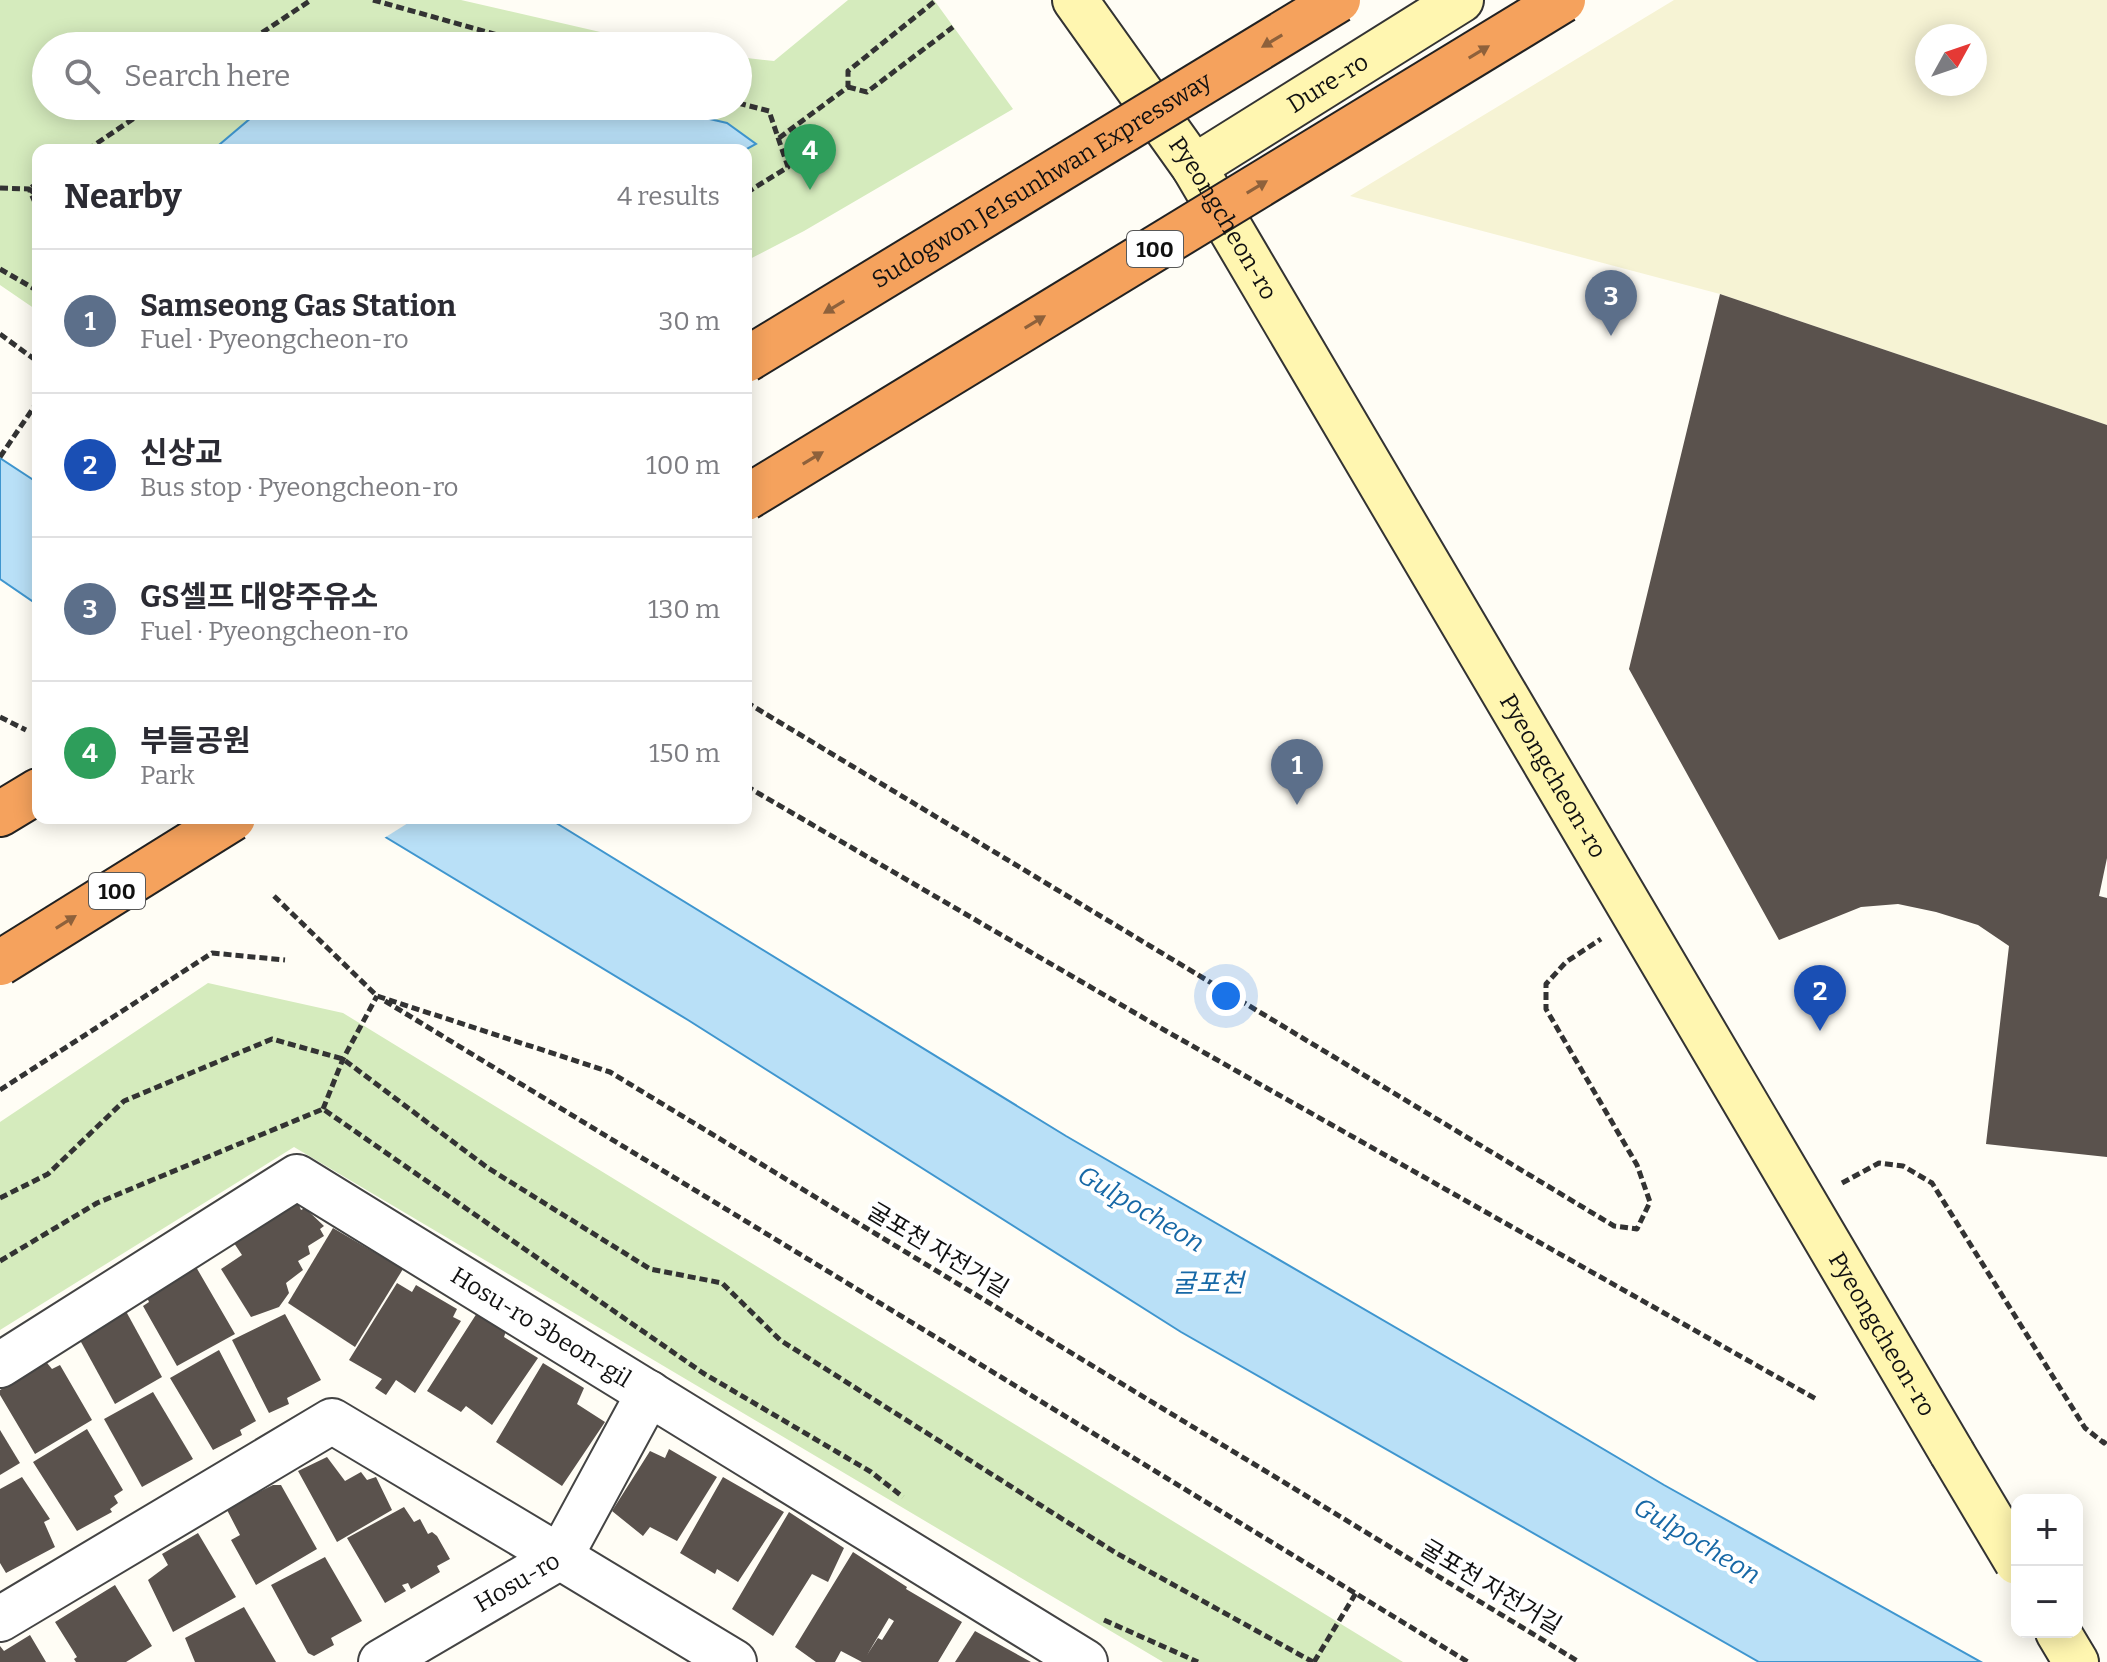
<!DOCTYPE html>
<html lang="en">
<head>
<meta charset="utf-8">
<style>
  body { margin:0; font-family:Bitter,"Noto Sans KR",serif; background:#f2f2f3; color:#2b2b33 }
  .controls { position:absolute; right:24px; bottom:24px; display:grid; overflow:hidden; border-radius:16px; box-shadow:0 4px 20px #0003 }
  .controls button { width:72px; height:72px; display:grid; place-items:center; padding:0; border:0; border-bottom:2px solid #e1e1e2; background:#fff; color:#2b2b33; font:40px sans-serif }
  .compass { position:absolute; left:1915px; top:24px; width:72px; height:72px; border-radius:50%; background:#fff; box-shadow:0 4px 20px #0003; rotate:50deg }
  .you { position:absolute; left:1226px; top:996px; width:28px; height:28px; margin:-20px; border:6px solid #fff; border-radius:50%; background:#1a73e8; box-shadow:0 0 0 12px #1a73e833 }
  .badge { display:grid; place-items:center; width:52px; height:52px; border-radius:50%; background:#2563eb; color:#fff; font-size:26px; font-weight:700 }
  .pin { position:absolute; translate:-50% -66px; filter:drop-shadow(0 2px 4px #0008) }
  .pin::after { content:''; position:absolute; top:42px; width:28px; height:24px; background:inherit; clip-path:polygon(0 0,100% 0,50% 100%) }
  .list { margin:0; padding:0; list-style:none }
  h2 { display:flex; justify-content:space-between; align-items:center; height:104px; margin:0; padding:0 32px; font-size:34px }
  h2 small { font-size:26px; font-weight:400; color:#7c7c81 }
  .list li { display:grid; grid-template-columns:52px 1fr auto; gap:24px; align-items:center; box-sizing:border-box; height:144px; padding:0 32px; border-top:2px solid #e1e1e2 }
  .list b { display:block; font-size:30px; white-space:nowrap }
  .list p { margin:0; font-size:26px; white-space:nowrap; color:#7c7c81 }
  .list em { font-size:26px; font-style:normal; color:#7c7c81 }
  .icon { flex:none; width:44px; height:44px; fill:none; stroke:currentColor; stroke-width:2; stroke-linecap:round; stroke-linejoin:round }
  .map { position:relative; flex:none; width:2107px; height:1662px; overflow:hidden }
  .search { position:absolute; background:#fff; box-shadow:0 4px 20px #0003; left:32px; top:32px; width:720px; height:88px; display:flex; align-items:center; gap:20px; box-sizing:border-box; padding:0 28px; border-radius:44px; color:#7c7c81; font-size:30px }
  .panel { position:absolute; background:#fff; box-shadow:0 4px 20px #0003; left:32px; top:144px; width:720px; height:680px; border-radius:16px }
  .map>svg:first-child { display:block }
</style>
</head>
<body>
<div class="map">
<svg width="2107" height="1662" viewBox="0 0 2107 1662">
  <rect width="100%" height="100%" fill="#fffdf5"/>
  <path fill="#f6f3d4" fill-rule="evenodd" d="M1674,0h433v425l-387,-131 -370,-98zM1927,36h48v48h-48z"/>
  <g fill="#d5ebbd">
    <polygon points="0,0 461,0 661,46 46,46 46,106 738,106 738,57 774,61 848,0 934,0 1013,109 804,231 746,261 746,150 38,150 38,311 0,285"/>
    <polygon points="208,983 343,1013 1403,1662 1163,1662 294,1147 0,1330 0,1122"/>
  </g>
  <g fill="#b9e0f7" stroke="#3f96cf" stroke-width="2">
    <polygon points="265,106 653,106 727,123 756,144 745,150 213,150"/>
    <polygon points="0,458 38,483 38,605 0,579"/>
    <polygon points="354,818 548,818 1066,1136 1517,1398 1664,1485 1981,1662 1759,1662 1181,1332 688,1020"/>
  </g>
  <polygon fill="#fffdf5" points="350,818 416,818 381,840 352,821"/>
  <g fill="#5a524d" fill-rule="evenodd">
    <polygon points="1720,294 2107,425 2107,858 2099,896 2107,898 2107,1157 1986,1144 2009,946 1978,925 1936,912 1898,904 1861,907 1779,940 1629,669"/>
    <polygon points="298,1203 301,1210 305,1208 324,1226 320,1229 324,1236 308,1246 310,1254 298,1261 303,1270 286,1283 289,1293 279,1307 251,1317 221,1269 242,1255 232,1240"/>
    <polygon points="333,1228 403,1269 355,1347 288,1303"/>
    <polygon points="192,1260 235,1334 177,1366 143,1306 149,1302 143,1288"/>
    <polygon points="397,1283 412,1292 416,1285 457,1309 453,1317 461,1321 415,1393 396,1380 386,1395 375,1388 382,1379 349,1360"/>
    <polygon points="122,1304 162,1377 115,1404 75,1331"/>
    <polygon points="477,1313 506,1331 504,1337 538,1358 492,1425 466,1406 461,1412 427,1391"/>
    <polygon points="285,1314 321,1380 287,1398 289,1404 269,1413 232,1340"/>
    <polygon points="219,1350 256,1421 240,1430 242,1435 213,1450 170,1378"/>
    <polygon points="43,1358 52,1369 60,1365 92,1420 35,1454 0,1395 0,1390 17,1380"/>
    <polygon points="543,1363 584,1388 577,1404 605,1422 562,1486 496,1442"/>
    <polygon points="153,1392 193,1459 142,1487 104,1419"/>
    <polygon points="87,1429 123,1490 114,1496 118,1503 110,1509 112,1512 77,1531 33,1462"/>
    <polygon points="0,1430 20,1463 0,1475"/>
    <polygon points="669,1449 717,1477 677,1541 650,1527 643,1536 612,1511 650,1451 665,1458"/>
    <polygon points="327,1457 345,1481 361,1472 367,1480 376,1477 392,1510 337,1542 298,1471"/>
    <polygon points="22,1477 50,1519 44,1522 55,1547 6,1573 0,1563 0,1489"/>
    <polygon points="723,1477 784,1512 738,1582 717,1569 715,1574 680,1553"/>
    <polygon points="273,1485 281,1485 317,1549 256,1585 231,1540 240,1535 226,1508"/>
    <polygon points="404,1507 414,1522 420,1519 428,1534 432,1532 437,1536 450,1559 437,1566 440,1572 411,1589 408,1583 402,1585 406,1591 385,1603 347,1538"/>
    <polygon points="789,1512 844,1548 828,1582 812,1574 773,1636 732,1609"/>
    <polygon points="198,1533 236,1597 173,1632 148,1580 168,1565 162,1554"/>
    <path d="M853,1552l54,35 -1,2 56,33 -24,40h-76l-21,-11 -6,11h-19l-21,-15zM889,1618l5,3 -12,19 -4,-2 -11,17z"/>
    <polygon points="325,1557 362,1621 331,1638 334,1645 314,1656 308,1653 271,1585"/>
    <polygon points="115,1585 152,1646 126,1662 76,1662 74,1659 77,1657 55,1622"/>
    <polygon points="244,1607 276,1662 195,1662 185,1638"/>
    <polygon points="975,1631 1031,1662 955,1662"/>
    <polygon points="30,1635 46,1662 0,1662 0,1646 4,1651"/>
  </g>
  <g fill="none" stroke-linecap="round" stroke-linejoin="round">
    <g stroke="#444" stroke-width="48">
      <g id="street">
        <path id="s1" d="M0,1365l297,-188 788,485"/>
        <polyline points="0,1619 332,1421 560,1557 649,1393"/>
        <path id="s2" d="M381,1662l179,-105 174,105"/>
      </g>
    </g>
    <g stroke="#333" stroke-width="48">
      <g id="secondary">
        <path id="s3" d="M1075,0l119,167 758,1286"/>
        <path id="s4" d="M1194,167l267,-167"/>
        <polyline points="2058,1632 2076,1662"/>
      </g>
    </g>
    <g stroke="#222" stroke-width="48">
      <polyline id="highway" points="0,814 38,791"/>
    </g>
    <g stroke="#333" stroke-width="5" stroke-dasharray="8 4" stroke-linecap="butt">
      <polyline points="373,0 537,46"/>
      <polyline points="242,46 311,0"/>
      <polyline points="848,87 867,92 953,27"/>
      <polyline points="738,103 769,111 788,167 746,193"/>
      <polyline points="779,138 848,87 848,71 935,1"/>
      <polyline points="87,150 152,106"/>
      <polyline points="38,183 29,189 38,196"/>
      <polyline points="0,188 29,189 38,209"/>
      <polyline points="0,269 38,291"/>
      <polyline points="0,334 38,362"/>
      <polyline points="0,457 38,401"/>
      <polyline points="746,702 1614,1226 1637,1229 1650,1202 1637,1165 1546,1009 1546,984 1566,962 1601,939"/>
      <polyline points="0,717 26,730"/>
      <polyline points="746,786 1166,1031 1816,1399"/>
      <polyline points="274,896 377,996 610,1072 1579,1662"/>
      <polyline points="385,1001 1468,1662"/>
      <polyline points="0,1090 212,953 285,960"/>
      <polyline points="323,1109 343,1059 377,996"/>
      <polyline points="1842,1183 1879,1163 1903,1166 1932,1183 2085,1428 2104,1443 2107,1439"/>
      <polyline points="0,1198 48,1174 124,1101 272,1039 343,1059 488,1168 650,1269 722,1283 780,1340 1116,1553 1313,1662"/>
      <polyline points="0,1261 97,1203 323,1109 703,1373 871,1472 903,1497"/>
      <polyline points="1104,1620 1198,1662"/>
      <polyline points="1314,1662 1356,1593"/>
    </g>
    <use href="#street" stroke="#fff" stroke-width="44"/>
    <use href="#secondary" stroke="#fff6b0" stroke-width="44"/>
    <use href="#highway" stroke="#f5a25d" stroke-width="44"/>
    <g stroke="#333" stroke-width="48" stroke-linecap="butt">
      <polyline id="secondary-bridge" points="1952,1453 2017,1562"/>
    </g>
    <g stroke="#222" stroke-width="48" stroke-linecap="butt">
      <g id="highway-bridge">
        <path id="s5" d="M746,360l592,-360"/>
        <polyline points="746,498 1563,0"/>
        <polyline points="0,963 233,818"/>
      </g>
    </g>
    <use href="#secondary-bridge" stroke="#fff6b0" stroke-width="44"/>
    <use href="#highway-bridge" stroke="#f5a25d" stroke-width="44"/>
  </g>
  <defs><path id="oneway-solid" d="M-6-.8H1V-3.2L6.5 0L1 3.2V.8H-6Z" transform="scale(2)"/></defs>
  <g fill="#8e613b">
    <use href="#oneway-solid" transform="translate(1272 41) rotate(149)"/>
    <use href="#oneway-solid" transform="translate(1479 52) rotate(-31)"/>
    <use href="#oneway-solid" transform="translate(1257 187) rotate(-31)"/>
    <use href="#oneway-solid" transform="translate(834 307) rotate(149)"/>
    <use href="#oneway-solid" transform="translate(1035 322) rotate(-31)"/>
    <use href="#oneway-solid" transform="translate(813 458) rotate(-31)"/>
    <use href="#oneway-solid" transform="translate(66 922) rotate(-32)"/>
  </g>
  <g text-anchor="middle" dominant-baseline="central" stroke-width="8" stroke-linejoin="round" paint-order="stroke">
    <g fill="#fff" stroke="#585858" stroke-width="2">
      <rect x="1127" y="231" width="56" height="36" rx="6"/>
      <rect x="89" y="873" width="56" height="36" rx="6"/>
    </g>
    <g font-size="22" font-weight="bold" fill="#111">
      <text x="1155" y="249">100</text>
      <text x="117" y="891">100</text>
    </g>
    <g font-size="24" fill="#111" stroke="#fff">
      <text stroke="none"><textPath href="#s4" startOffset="158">Dure-ro</textPath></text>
      <text stroke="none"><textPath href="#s5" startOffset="346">Sudogwon Je1sunhwan Expressway</textPath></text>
      <text stroke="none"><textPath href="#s3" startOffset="264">Pyeongcheon-ro</textPath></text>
      <text stroke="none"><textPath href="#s3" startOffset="912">Pyeongcheon-ro</textPath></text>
      <text transform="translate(938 1250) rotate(31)">굴포천 자전거길</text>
      <text stroke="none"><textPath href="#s1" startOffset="638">Hosu-ro 3beon-gil</textPath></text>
      <text stroke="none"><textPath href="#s3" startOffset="1560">Pyeongcheon-ro</textPath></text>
      <text stroke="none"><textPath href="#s2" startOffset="158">Hosu-ro</textPath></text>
      <text transform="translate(1491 1587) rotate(31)">굴포천 자전거길</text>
    </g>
    <g font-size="26" font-style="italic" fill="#1768a6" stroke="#fff">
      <text transform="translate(1141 1209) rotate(31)">Gulpocheon</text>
      <text x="1208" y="1283">굴포천</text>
      <text transform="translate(1697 1541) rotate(31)">Gulpocheon</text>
    </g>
  </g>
</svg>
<div class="controls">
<button>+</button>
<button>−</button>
</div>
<svg class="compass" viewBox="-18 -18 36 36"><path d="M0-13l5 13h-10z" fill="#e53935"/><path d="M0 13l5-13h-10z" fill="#7c7c81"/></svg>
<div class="you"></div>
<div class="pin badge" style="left:1297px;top:805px;background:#5c6f8a">1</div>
<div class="pin badge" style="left:1820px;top:1031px;background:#1a4fb4">2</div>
<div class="pin badge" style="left:1611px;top:336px;background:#5c6f8a">3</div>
<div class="pin badge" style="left:810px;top:190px;background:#2e9e5b">4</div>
<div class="search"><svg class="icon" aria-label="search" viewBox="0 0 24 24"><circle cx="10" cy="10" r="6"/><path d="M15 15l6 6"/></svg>Search here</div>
<section class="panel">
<h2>Nearby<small>4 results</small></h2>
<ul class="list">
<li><span class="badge" style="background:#5c6f8a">1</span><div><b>Samseong Gas Station</b><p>Fuel · Pyeongcheon-ro</p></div><em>30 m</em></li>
<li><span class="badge" style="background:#1a4fb4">2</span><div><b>신상교</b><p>Bus stop · Pyeongcheon-ro</p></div><em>100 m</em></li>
<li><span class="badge" style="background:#5c6f8a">3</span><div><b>GS셀프 대양주유소</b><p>Fuel · Pyeongcheon-ro</p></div><em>130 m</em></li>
<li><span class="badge" style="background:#2e9e5b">4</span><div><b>부들공원</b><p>Park</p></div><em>150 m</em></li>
</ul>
</section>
</div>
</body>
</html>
